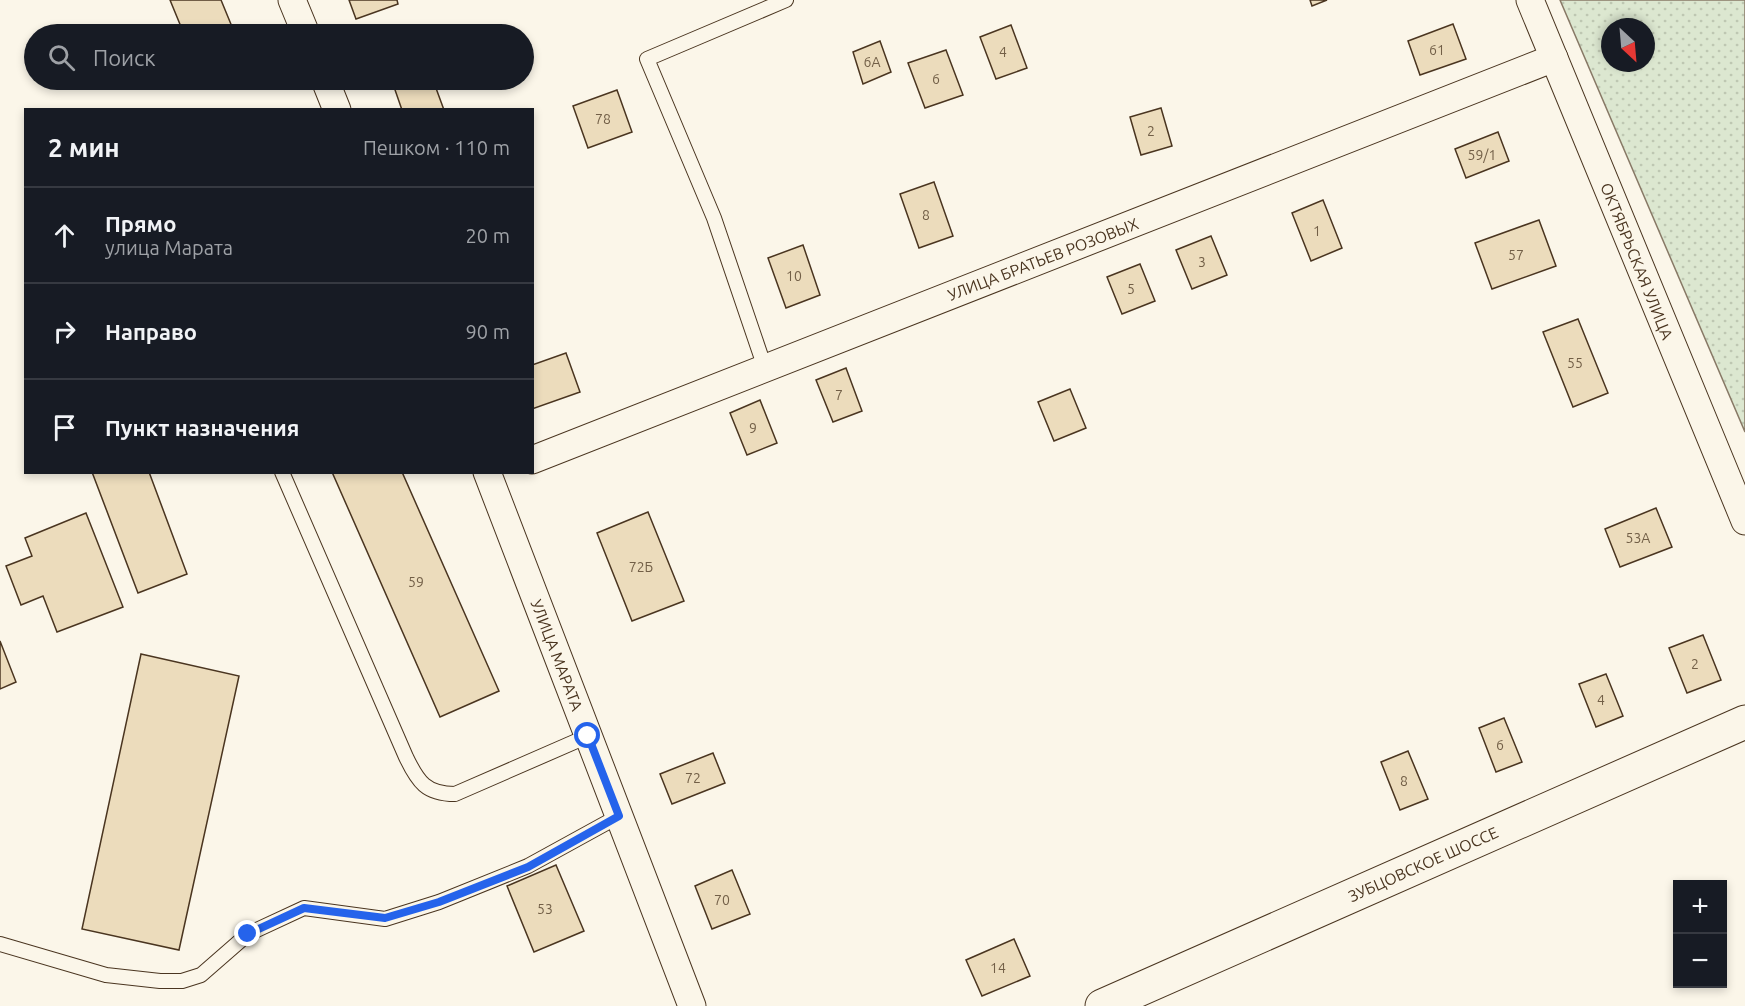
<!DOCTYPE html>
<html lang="ru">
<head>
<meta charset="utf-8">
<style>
  body { margin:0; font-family:Ubuntu,sans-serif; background:#242831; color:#f1f3f6 }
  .controls { position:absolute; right:18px; bottom:18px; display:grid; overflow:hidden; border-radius:0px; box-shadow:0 3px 9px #0003 }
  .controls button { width:54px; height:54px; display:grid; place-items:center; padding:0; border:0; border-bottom:2px solid #363941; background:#171b24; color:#f1f3f6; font:30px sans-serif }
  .compass { position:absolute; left:1601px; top:18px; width:54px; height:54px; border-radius:50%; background:#171b24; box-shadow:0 3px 9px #0003; rotate:154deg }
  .stop { position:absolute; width:18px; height:18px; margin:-14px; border:4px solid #2563eb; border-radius:50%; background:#fff }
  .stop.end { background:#2563eb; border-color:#fff; box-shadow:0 2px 6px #0008 }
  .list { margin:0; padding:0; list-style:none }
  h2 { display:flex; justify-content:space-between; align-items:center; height:78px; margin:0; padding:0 24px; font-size:26px }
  h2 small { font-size:20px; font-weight:400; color:#9ea1a6 }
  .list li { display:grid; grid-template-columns:39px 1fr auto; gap:18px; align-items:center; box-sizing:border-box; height:96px; padding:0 24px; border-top:2px solid #363941 }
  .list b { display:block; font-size:22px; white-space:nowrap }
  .list p { margin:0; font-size:20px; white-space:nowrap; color:#9ea1a6 }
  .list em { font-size:20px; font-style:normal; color:#9ea1a6 }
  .icon { flex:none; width:33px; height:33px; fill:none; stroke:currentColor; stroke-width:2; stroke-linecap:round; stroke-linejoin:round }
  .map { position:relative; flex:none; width:1745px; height:1006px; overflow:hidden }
  .search { position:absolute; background:#171b24; box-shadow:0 3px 9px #0003; left:24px; top:24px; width:510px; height:66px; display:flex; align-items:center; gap:15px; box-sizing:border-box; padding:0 21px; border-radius:33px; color:#9ea1a6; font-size:22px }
  .panel { position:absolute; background:#171b24; box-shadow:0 3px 9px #0003; left:24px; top:108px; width:510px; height:366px; border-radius:0px }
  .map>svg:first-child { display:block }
</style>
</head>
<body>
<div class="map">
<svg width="1745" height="1006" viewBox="0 0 1745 1006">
  <defs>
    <pattern id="grass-dots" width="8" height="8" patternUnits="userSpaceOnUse" patternTransform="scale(1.5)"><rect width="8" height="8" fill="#dce7d0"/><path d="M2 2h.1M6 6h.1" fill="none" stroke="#bec7b2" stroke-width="1.8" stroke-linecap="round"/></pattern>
  </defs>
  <rect width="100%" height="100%" fill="#fbf6e9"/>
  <path fill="url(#grass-dots)" stroke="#887966" stroke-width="1.5" fill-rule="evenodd" d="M1560,0h185v432zM1610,27h36v36h-36z"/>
  <g fill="#ecdcbc" stroke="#4a3520" stroke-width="1.5">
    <polygon points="170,0 221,0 235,34 184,34"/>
    <polygon points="349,0 397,0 398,4 356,19"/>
    <polygon points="1310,0 1327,0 1312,6"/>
    <polygon points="1453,24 1466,59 1420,75 1408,41"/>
    <polygon points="1011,25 1027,68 996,79 980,37"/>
    <polygon points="880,41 891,72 863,84 853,52"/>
    <polygon points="946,50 963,95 925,108 908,63"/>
    <polygon points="406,80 433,80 444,110 402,110 393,84"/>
    <polygon points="617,90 632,132 588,148 573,106"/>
    <polygon points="1161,108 1172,146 1141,155 1130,117"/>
    <polygon points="1498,132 1509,161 1466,178 1455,149"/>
    <polygon points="934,182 953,236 919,248 900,194"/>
    <polygon points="1323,200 1342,248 1311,261 1292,213"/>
    <polygon points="1539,220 1556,266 1492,289 1475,243"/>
    <polygon points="1211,236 1227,275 1192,289 1176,250"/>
    <polygon points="803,245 820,295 786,308 768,258"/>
    <polygon points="1140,264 1155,301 1122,314 1107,277"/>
    <polygon points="1578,319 1608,393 1573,407 1543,332"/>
    <polygon points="566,353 580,392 532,409 532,365"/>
    <polygon points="846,368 862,411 833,422 816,380"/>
    <polygon points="1070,389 1086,428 1054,441 1038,402"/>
    <polygon points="760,400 777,443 747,455 730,413"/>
    <polygon points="92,472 149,472 187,574 138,593"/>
    <polygon points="332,472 402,472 499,691 440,717"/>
    <polygon points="1656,508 1672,547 1620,567 1605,529"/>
    <polygon points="648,512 684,601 632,621 597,533"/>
    <polygon points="86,513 123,607 57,632 43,596 21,605 6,566 32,556 25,538"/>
    <polygon points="1703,635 1721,680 1687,693 1669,648"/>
    <polygon points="0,641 16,682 0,689"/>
    <polygon points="141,654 239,676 179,950 82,929"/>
    <polygon points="1606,674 1623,716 1596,727 1579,684"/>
    <polygon points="1504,718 1522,762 1496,772 1479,728"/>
    <polygon points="1408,751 1428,799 1400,810 1381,762"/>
    <polygon points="713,753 725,783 672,804 660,774"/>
    <polygon points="556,865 584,931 534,952 507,886"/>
    <polygon points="732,870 750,914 712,929 695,886"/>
    <polygon points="1014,939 1030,976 982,996 966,960"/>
  </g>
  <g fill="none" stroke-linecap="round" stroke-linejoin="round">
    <g stroke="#4a3520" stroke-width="16">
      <g id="lane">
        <polyline points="765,368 714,218 647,59 786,0"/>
        <path d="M282,472l124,285c12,25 20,37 49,37l133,-58"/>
        <polyline points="0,944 106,975 160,981 182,981 201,975 248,934 304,908 385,919 439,902 528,866 619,816"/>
      </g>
    </g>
    <g stroke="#4a3520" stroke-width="29">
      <g id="street">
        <polyline points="292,0 306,34"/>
        <polyline points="1530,0 1745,521"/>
        <polyline points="325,80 337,110"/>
        <polyline points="532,460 1554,58"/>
        <polyline points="487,472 692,1006"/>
      </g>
    </g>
    <g stroke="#4a3520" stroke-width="35">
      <polyline id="primary" points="1102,1006 1745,722"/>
    </g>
    <use href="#lane" stroke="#fbf6e9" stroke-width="14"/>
    <use href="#street" stroke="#fbf6e9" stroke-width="27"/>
    <use href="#primary" stroke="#fbf6e9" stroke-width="33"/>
  </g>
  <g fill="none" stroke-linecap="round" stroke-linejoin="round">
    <polyline stroke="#2563eb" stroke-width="8" points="248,934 304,908 385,918 439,902 528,867 619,816 588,736"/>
  </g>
  <g text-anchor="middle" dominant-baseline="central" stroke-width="4.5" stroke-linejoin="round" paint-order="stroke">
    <g font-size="14" fill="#725f47">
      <text x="1437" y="50">61</text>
      <text x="1003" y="52">4</text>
      <text x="872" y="62">6А</text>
      <text x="936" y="79">6</text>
      <text x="603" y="119">78</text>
      <text x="1151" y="131">2</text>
      <text x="1482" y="155">59/1</text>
      <text x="926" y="215">8</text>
      <text x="1317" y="231">1</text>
      <text x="1516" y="255">57</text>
      <text x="1202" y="262">3</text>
      <text x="794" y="276">10</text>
      <text x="1131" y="289">5</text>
      <text x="1575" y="363">55</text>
      <text x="839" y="395">7</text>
      <text x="753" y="428">9</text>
      <text x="1638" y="538">53А</text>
      <text x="641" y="567">72Б</text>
      <text x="416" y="582">59</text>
      <text x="1695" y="664">2</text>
      <text x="1601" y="700">4</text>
      <text x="1500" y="745">6</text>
      <text x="693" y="778">72</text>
      <text x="1404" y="781">8</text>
      <text x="722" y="900">70</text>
      <text x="545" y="909">53</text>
      <text x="998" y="968">14</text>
    </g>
    <g font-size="16" fill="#4a3520" stroke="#fbf6e9">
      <text transform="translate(1043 259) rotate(-21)">УЛИЦА БРАТЬЕВ РОЗОВЫХ</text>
      <text transform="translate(1637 261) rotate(68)">ОКТЯБРЬСКАЯ УЛИЦА</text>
      <text transform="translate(557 655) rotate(69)">УЛИЦА МАРАТА</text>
      <text transform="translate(1423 864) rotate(-24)">ЗУБЦОВСКОЕ ШОССЕ</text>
    </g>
  </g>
</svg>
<div class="controls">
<button>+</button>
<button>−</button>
</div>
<svg class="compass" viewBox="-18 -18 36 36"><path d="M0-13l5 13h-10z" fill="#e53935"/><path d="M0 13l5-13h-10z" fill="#9ea1a6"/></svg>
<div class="stop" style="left:588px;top:736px"></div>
<div class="stop end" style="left:248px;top:934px"></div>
<div class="search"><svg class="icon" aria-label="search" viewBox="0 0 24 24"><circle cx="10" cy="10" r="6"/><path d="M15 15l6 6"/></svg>Поиск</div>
<section class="panel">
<h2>2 мин<small>Пешком · 110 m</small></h2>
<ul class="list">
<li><svg class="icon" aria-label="ahead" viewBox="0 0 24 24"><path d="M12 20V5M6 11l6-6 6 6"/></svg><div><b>Прямо</b><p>улица Марата</p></div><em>20 m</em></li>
<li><svg class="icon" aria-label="right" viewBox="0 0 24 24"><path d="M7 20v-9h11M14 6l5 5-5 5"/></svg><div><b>Направо</b></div><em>90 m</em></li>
<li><svg class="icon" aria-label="arrive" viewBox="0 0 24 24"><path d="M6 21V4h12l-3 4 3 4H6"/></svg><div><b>Пункт назначения</b></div></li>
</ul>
</section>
</div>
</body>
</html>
